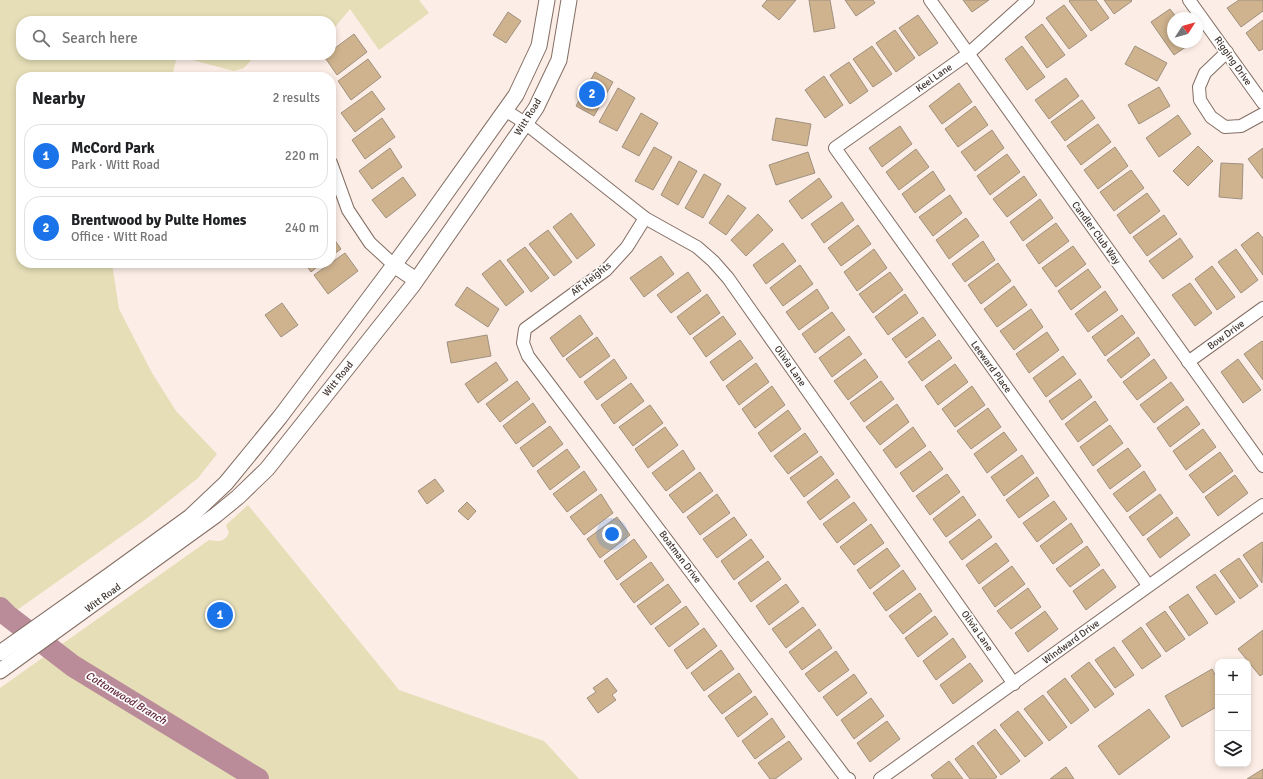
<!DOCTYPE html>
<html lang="en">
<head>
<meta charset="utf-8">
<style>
  body { margin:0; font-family:Signika,sans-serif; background:#f6f6f6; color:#202124 }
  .controls { position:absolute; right:12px; bottom:12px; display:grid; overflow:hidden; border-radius:8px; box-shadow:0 2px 6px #0003 }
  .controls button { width:36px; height:36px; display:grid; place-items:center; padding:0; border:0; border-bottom:1px solid #e0e0e0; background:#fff; color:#202124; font:20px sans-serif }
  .compass { position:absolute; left:1167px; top:12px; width:36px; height:36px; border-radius:50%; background:#fff; box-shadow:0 2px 6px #0003; rotate:54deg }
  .you { position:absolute; left:612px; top:534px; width:14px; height:14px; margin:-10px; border:3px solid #fff; border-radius:50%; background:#1a73e8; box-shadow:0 0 0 6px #1a73e833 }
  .badge { display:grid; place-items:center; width:26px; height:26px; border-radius:50%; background:#1a73e8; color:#fff; font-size:13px; font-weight:700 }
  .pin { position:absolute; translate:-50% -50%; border:2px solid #fff; box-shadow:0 1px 4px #0006 }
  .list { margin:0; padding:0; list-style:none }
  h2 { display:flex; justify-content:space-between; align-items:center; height:52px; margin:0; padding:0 16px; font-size:17px }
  h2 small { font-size:13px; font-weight:400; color:#757577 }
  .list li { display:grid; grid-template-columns:26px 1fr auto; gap:12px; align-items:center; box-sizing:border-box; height:64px; margin:0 8px 8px; padding:0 8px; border:1px solid #e0e0e0; border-radius:16px }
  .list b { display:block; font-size:15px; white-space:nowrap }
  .list p { margin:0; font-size:13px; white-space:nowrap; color:#757577 }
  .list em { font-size:13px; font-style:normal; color:#757577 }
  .icon { flex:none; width:22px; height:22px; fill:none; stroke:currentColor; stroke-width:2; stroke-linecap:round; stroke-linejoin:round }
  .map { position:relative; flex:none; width:1263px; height:779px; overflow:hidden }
  .search { position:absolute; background:#fff; box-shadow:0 2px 6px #0003; left:16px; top:16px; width:320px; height:44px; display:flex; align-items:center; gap:10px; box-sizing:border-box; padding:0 14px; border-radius:16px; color:#757577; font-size:15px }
  .panel { position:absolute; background:#fff; box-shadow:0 2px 6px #0003; left:16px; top:72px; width:320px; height:196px; border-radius:16px }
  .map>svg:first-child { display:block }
</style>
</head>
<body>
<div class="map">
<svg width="1263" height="779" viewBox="0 0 1263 779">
  <rect width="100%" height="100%" fill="#fcede6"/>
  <g fill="#e5deb7">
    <polygon points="0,0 419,0 429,13 379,50 350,9 331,32 331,21 21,21 21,55 256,55 244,68 234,71 177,56 172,77 21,77 21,263 112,263 119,309 152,373 176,411 217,454 198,478 146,519 0,622"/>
    <path d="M248,505l151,185 145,51 35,38h-579v-91l209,-148c9,2 16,2 20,-7l-3,-8z"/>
  </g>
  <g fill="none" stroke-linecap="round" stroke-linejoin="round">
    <polyline stroke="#ba8c99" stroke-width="22" points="0,608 8,616 73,666 258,779"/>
  </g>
  <g fill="#cfb38f" stroke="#9f907e">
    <polygon points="767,0 796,0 779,20 762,6"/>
    <polygon points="809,0 830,0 835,28 814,32"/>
    <polygon points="845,0 873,0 875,3 856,16"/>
    <polygon points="963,0 989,0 972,12"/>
    <polygon points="1070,0 1096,0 1109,18 1091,31 1069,1"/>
    <polygon points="1104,0 1131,0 1132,1 1114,14"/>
    <polygon points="1239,0 1263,0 1263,11 1241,27 1227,8"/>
    <polygon points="1064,5 1087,36 1069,49 1046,18"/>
    <polygon points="1170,9 1177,18 1173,18 1173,42 1193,42 1174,55 1151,22"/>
    <polygon points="508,12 521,21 506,43 493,35"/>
    <polygon points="918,15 938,43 919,56 899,28"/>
    <polygon points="1263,20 1263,49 1259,51 1246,33"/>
    <polygon points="1042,24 1065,55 1047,68 1025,37"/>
    <polygon points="895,30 915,58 896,72 876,43"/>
    <polygon points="354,34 367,52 337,75 324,56 326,55 331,55 331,51"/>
    <polygon points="872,46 892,74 873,87 853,59"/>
    <polygon points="1022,46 1045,77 1027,90 1005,59"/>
    <polygon points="1135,46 1167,63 1157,81 1125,64"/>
    <polygon points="368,59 381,77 351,100 338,81"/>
    <polygon points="849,62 868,91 850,104 830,75"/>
    <polygon points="595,72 613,82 594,116 576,106"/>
    <polygon points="824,76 843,105 825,118 805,90"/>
    <polygon points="1066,78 1079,96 1049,119 1035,100"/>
    <polygon points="959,83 972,102 942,124 929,106"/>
    <polygon points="1159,87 1170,106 1139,124 1128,105"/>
    <polygon points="618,88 635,98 617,131 599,122"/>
    <polygon points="372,91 385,109 355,132 341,113"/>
    <polygon points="1082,100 1095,118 1065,141 1051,122"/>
    <polygon points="975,106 988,125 958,147 945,129"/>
    <polygon points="641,113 658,123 639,156 622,147"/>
    <polygon points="1178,115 1191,134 1159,157 1146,138"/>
    <polygon points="382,118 395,137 365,159 352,140"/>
    <polygon points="776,118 811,124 807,146 772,140"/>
    <polygon points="1098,124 1111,142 1081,165 1067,146"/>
    <polygon points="900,126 912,144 882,167 869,148"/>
    <polygon points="992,130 1004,148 975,171 961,152"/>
    <polygon points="1198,146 1213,161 1188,186 1173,171"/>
    <polygon points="654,147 672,157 653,190 635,181"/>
    <polygon points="1115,147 1128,166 1098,189 1084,170"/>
    <polygon points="390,148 402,167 372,189 359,171"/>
    <polygon points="1263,148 1263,179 1248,159"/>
    <polygon points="916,149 929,167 899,190 886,172"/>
    <polygon points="808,152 815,173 776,185 769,165"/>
    <polygon points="1007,154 1020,172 990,195 977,176"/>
    <polygon points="679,161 697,171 678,205 661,195"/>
    <polygon points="1221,163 1243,164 1242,199 1219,197"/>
    <polygon points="1131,170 1144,188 1114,211 1100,192"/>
    <polygon points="933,171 945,190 915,213 902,194"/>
    <polygon points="704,174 721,184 703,218 685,208"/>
    <polygon points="1024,176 1037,195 1007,217 993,199"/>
    <polygon points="403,177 416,195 386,218 372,200"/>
    <polygon points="819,178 832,197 802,219 789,201"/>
    <polygon points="1147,193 1160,211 1130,234 1117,215"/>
    <polygon points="728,195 746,208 726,235 709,223"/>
    <polygon points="950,195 962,213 933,236 919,217"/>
    <polygon points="1040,199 1053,218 1023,241 1010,222"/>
    <polygon points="842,202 854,220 824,243 811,224"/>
    <polygon points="571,213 595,245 577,259 553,227"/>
    <polygon points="758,214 773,230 746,256 731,240"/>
    <polygon points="1164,215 1177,234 1147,256 1133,237"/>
    <polygon points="966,218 979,236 949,259 936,240"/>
    <polygon points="1056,223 1069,241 1039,264 1026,245"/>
    <polygon points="858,225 871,244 841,266 828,248"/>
    <polygon points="548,230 572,262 554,276 529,244"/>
    <polygon points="1258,232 1263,238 1263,275 1241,245"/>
    <polygon points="331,235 341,249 331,256"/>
    <polygon points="1180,238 1193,257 1163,279 1149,261"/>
    <polygon points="983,241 995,260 965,282 952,264"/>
    <polygon points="783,243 796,261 766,284 753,265"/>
    <polygon points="1073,246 1086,264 1056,287 1042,268"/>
    <polygon points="525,247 549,278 531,292 507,260"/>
    <polygon points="874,249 887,268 857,291 844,272"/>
    <polygon points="1236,249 1258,280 1241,293 1218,262"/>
    <polygon points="345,253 358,271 328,294 314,275"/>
    <polygon points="661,256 674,274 644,297 630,278"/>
    <polygon points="500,260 524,292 506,306 482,274"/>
    <polygon points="305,263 322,263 311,272"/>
    <polygon points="998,263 1011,281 981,304 968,285"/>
    <polygon points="800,265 813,284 783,306 770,288"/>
    <polygon points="1212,266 1235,297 1217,310 1195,279"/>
    <polygon points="1088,269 1101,287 1071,310 1058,291"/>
    <polygon points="688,272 701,291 671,313 657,295"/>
    <polygon points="890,272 903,290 873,313 859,294"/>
    <polygon points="1190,283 1212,313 1195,326 1172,295"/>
    <polygon points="1014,286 1027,305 997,327 984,309"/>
    <polygon points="467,287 499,309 488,327 455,305"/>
    <polygon points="817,289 829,308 799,330 786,312"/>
    <polygon points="1105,291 1118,310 1088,332 1075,314"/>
    <polygon points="707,294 720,313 690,335 677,317"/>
    <polygon points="905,294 918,313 888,335 875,317"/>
    <polygon points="282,303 298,325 281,337 265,315"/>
    <polygon points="1031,309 1043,327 1014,350 1000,331"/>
    <polygon points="832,312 845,330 815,353 802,334"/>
    <polygon points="580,315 593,334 563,357 550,338"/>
    <polygon points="1122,315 1135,333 1105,356 1092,337"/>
    <polygon points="723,316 736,334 706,357 693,338"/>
    <polygon points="923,317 936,335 906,358 892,339"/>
    <polygon points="1047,332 1059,350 1029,373 1016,354"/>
    <polygon points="487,335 491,356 451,363 447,342"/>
    <polygon points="849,336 862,354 832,377 819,358"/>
    <polygon points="597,337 610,356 580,378 566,359"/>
    <polygon points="1138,337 1150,355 1121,378 1107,360"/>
    <polygon points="740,340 753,358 723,381 710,362"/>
    <polygon points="939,340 952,358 922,381 908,362"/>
    <polygon points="1262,341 1263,342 1263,380 1244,354"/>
    <polygon points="1063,356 1076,374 1046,397 1033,378"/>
    <polygon points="614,359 627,378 597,400 584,382"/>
    <polygon points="865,359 878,377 848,400 834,381"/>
    <polygon points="1154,359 1167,378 1137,400 1123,382"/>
    <polygon points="1238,359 1261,390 1243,403 1221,372"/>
    <polygon points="496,362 508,380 478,403 465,384"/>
    <polygon points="756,363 769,382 739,405 726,386"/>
    <polygon points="955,364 968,382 938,405 925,386"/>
    <polygon points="1080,379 1092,397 1062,420 1049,401"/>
    <polygon points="517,381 530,399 500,422 486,404"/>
    <polygon points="881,381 894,399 864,422 850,403"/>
    <polygon points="1171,382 1184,400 1154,423 1140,405"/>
    <polygon points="631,383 644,401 614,424 601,405"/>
    <polygon points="772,386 785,405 755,428 742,409"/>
    <polygon points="972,386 985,405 955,427 942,409"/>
    <polygon points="1095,401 1108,420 1078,442 1065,424"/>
    <polygon points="533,403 546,422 516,444 503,426"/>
    <polygon points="897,404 909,422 880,445 866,427"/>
    <polygon points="650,405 663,423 633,446 619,427"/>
    <polygon points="1187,406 1200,424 1170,447 1157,428"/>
    <polygon points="988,408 1001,427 971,449 957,431"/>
    <polygon points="788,410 801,429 771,452 758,433"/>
    <polygon points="1110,425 1123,443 1093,466 1080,447"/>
    <polygon points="550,426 563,444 533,467 520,448"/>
    <polygon points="665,427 678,445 648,468 635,449"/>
    <polygon points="913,427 926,446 896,468 883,450"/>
    <polygon points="1203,429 1216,447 1186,470 1173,451"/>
    <polygon points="1004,432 1017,450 987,473 974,454"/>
    <polygon points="805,433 818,452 788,474 774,456"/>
    <polygon points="1128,448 1141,466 1110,489 1097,470"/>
    <polygon points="567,449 580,467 550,490 537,471"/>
    <polygon points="683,450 695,469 666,491 652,473"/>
    <polygon points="930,451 943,469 913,492 900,473"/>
    <polygon points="1220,452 1233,471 1203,493 1189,475"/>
    <polygon points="1022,455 1034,473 1004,496 991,477"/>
    <polygon points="821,456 834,474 804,497 790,478"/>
    <polygon points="584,471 597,490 567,512 553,494"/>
    <polygon points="1144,471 1156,490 1127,512 1113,494"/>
    <polygon points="700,472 713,491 683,513 669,495"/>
    <polygon points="947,474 960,492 930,515 916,496"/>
    <polygon points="1235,475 1248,493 1218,516 1205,497"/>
    <polygon points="1037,477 1049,496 1019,518 1006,500"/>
    <polygon points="435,479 444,491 427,504 418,491"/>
    <polygon points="837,479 850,497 820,520 807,502"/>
    <polygon points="601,494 613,513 584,535 570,517"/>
    <polygon points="717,494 730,513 700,535 687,517"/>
    <polygon points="1160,494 1173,513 1143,536 1129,517"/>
    <polygon points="963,496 976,515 946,537 933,519"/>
    <polygon points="1054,501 1067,519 1037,542 1023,523"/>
    <polygon points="467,502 476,511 468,520 458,511"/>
    <polygon points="854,502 867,520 837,543 823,524"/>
    <polygon points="617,517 630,535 600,558 587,539"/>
    <polygon points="734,517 747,535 717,558 703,539"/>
    <polygon points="1177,517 1190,535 1160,558 1147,539"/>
    <polygon points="979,519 992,537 962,560 949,542"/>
    <polygon points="1071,523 1083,542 1053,564 1040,546"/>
    <polygon points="871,524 884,543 854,565 840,547"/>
    <polygon points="634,539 647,557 617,580 604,561"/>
    <polygon points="751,539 764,557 734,580 721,561"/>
    <polygon points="1262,542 1263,543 1262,583 1243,555"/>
    <polygon points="996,543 1009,561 979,584 966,565"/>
    <polygon points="1087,546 1100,565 1070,587 1056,569"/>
    <polygon points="887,548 900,566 870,589 857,570"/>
    <polygon points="1239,558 1258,586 1240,599 1220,571"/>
    <polygon points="768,561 781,579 751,602 738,583"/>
    <polygon points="651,562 664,580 634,603 620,584"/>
    <polygon points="1012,566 1025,584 995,607 982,588"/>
    <polygon points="1103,569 1116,587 1086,610 1073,591"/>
    <polygon points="903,570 916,589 886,611 873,593"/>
    <polygon points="1215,574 1235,602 1216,615 1196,587"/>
    <polygon points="668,584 681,602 651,625 637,606"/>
    <polygon points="786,584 799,602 769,625 756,606"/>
    <polygon points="1028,588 1041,607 1011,629 997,611"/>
    <polygon points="920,593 932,611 903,634 889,616"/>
    <polygon points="1188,594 1208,623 1189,636 1169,607"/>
    <polygon points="686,606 699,624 669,647 655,628"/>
    <polygon points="803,607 816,625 786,648 772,629"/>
    <polygon points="1045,611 1058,629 1028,652 1015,633"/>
    <polygon points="1165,611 1185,639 1166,652 1146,624"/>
    <polygon points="935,616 948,634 918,657 905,638"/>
    <polygon points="1141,627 1161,656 1142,669 1122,641"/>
    <polygon points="704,628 717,646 687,669 674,650"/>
    <polygon points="819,629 832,648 802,670 789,652"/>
    <polygon points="1263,630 1263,674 1260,676 1238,649"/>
    <polygon points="953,638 966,657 936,680 923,661"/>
    <polygon points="1114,647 1134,675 1115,688 1095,660"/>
    <polygon points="721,650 734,669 704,691 691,673"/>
    <polygon points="836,651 849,670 819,692 805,674"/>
    <polygon points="1089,662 1114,694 1095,708 1071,676"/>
    <polygon points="970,663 983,681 953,704 940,685"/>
    <polygon points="1212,669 1218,680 1218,706 1182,727 1165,696"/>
    <polygon points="739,673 752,692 722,714 708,696"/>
    <polygon points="854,674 867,693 837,716 823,697"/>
    <polygon points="607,678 617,691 612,695 616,700 598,713 587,698 596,692 593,688"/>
    <polygon points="1065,678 1089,710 1071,724 1047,692"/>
    <polygon points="1043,695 1067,727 1049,741 1024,709"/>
    <polygon points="755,696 768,714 738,737 725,718"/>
    <polygon points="871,698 884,716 854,739 841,720"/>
    <polygon points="1149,709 1170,737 1119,775 1098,746"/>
    <polygon points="1018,711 1043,743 1025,757 1000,725"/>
    <polygon points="772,718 785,737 755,759 742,741"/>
    <polygon points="887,721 900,739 870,762 857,743"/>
    <polygon points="995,729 1020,761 1001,775 977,743"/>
    <polygon points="789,741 802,759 775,779 770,779 758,763"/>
    <polygon points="973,745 997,777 994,779 970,779 955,759"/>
    <polygon points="949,761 963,779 934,779 931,775"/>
    <polygon points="1066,767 1074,779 1050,779"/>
    <polygon points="1263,769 1263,779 1247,779"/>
  </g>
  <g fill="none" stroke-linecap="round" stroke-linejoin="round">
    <g stroke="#836e64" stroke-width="14">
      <g id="minor">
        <polyline points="930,0 1263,466"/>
        <polyline points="1028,0 968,54 835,148 1148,585"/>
        <polyline points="1189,0 1263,103"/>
        <polyline points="1227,52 1205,73 1199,87 1200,100 1211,117 1225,127 1241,126 1263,114"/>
        <polyline points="505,110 525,123 645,218 697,247 713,261 728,278 1014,684"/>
        <polyline points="331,163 348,210 370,243 394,265"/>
        <polyline points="645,218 627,247 606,270 525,329 523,343 528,356 846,778 849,779"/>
        <polyline points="1188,362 1263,308"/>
        <path d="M880,779c128,-91 254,-184 383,-274"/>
      </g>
    </g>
    <g stroke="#836e64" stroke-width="17">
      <g id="tertiary">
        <polyline points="394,265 416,280"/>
        <polyline points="0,653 110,575 190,517 226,483 280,417 394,265 424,224 516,95 539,46 547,0"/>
        <polyline points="0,671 216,515 238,497 267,469 413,285 536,108 559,60 569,0"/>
      </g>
    </g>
    <use href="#minor" stroke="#fff" stroke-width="12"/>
    <use href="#tertiary" stroke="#fff" stroke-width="15"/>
  </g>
  <g text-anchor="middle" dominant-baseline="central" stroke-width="3.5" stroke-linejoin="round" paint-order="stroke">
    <g font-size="10" fill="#403631" stroke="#fefefe">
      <text transform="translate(1233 61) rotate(55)">Rigging Drive</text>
      <text transform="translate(934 78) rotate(-35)">Keel Lane</text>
      <text transform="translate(528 117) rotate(-58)">Witt Road</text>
      <text transform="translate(1096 233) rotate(54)">Candler Club Way</text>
      <text transform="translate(591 279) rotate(-38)">Aft Heights</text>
      <text transform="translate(1226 335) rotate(-36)">Bow Drive</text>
      <text transform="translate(790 366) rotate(55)">Olivia Lane</text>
      <text transform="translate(991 367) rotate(54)">Leeward Place</text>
      <text transform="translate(338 379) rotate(-51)">Witt Road</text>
      <text transform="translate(680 557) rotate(53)">Boatman Drive</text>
      <text transform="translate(103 598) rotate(-36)">Witt Road</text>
      <text transform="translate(977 631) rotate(55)">Olivia Lane</text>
      <text transform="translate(1071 642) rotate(-36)">Windward Drive</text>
    </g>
    <g font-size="11" font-style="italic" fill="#63283d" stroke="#fefefe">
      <text transform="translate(126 698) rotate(31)">Cottonwood Branch</text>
    </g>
  </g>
</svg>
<div class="controls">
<button>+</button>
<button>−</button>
<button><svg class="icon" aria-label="layers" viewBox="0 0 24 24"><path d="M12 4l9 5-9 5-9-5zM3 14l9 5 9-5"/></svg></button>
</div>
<svg class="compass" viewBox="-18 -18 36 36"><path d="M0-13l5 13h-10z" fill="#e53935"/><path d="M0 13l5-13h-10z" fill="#757577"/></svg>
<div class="you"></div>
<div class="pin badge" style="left:220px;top:615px">1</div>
<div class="pin badge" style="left:592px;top:94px">2</div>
<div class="search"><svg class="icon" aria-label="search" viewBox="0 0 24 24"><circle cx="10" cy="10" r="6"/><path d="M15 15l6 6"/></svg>Search here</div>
<section class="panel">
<h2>Nearby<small>2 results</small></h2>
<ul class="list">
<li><span class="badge">1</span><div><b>McCord Park</b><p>Park · Witt Road</p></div><em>220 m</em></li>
<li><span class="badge">2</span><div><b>Brentwood by Pulte Homes</b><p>Office · Witt Road</p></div><em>240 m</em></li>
</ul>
</section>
</div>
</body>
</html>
